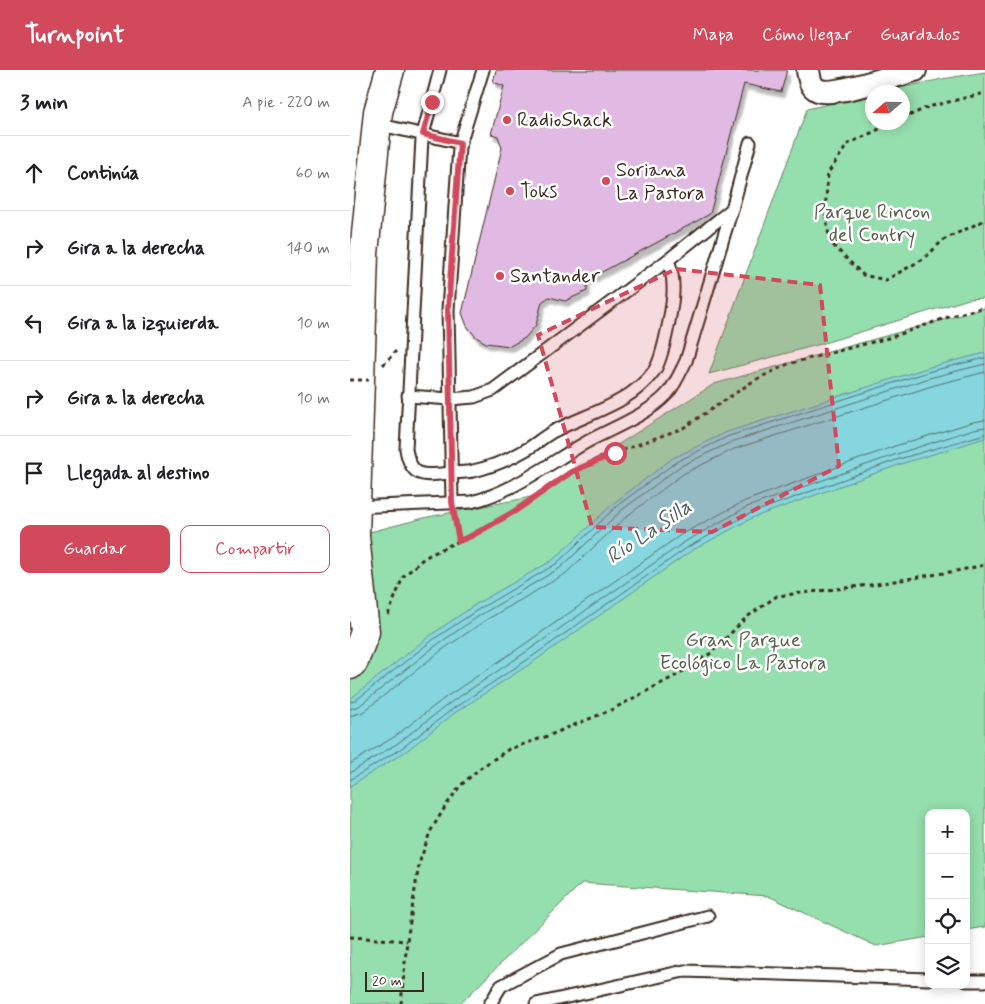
<!DOCTYPE html>
<html lang="es">
<head>
<meta charset="utf-8">
<style>
  body { margin:0; font-family:Mynerve,sans-serif; background:#f2f2f2; color:#202124 }
  .controls { position:absolute; right:15px; bottom:15px; display:grid; overflow:hidden; border-radius:10px; box-shadow:0 2px 12px #0003 }
  .controls button { width:45px; height:45px; display:grid; place-items:center; padding:0; border:0; border-bottom:1px solid #e0e0e0; background:#fff; color:#202124; font:25px sans-serif }
  .compass { position:absolute; left:515px; top:15px; width:45px; height:45px; border-radius:50%; background:#fff; box-shadow:0 2px 12px #0003; rotate:250deg }
  .scale { position:absolute; left:15px; bottom:12px; width:59px; box-sizing:border-box; padding-left:5px; border:2px solid #3b2a1e; border-top:0; font-size:14px; line-height:18px; white-space:nowrap; color:#3b2a1e; -webkit-text-stroke:4px #fff; paint-order:stroke }
  .stop { position:absolute; width:15px; height:15px; margin:-11px; border:4px solid #d1495b; border-radius:50%; background:#fff }
  .stop.end { background:#d1495b; border-color:#fff; box-shadow:0 1px 5px #0008 }
  .list { margin:0; padding:0; list-style:none }
  h2 { display:flex; justify-content:space-between; align-items:center; height:65px; margin:0; padding:0 20px; font-size:21px }
  h2 small { font-size:16px; font-weight:400; color:#757577 }
  .list li { display:grid; grid-template-columns:32px 1fr auto; gap:15px; align-items:center; box-sizing:border-box; height:75px; padding:0 20px; border-top:1px solid #e0e0e0 }
  .list b { display:block; font-size:19px; white-space:nowrap }
  .list em { font-size:16px; font-style:normal; color:#757577 }
  .actions { display:flex; gap:10px; padding:15px 20px }
  .actions a { flex:1; padding:11px 0; border:1px solid #d1495b; border-radius:10px; text-align:center; font-size:18px; color:#d1495b }
  .actions .main { background:#d1495b; color:#fff }
  .icon { flex:none; width:28px; height:28px; fill:none; stroke:currentColor; stroke-width:2; stroke-linecap:round; stroke-linejoin:round }
  .map { position:relative; flex:none; width:635px; height:934px; overflow:hidden }
  header { display:flex; align-items:center; gap:30px; box-sizing:border-box; height:70px; padding:0 25px; background:#d1495b; color:#fff }
  header strong { font-size:24px }
  nav { display:flex; gap:28px; margin-inline-start:auto; font-size:18px }
  main { display:flex }
  aside { flex:1; background:#fff }
  .map>svg:first-child { display:block }
</style>
</head>
<body>
<header>
<strong>Turnpoint</strong>
<nav><a>Mapa</a><a>Cómo llegar</a><a>Guardados</a></nav>
</header>
<main>
<aside>
<h2>3 min<small>A pie · 220 m</small></h2>
<ul class="list">
<li><svg class="icon" aria-label="ahead" viewBox="0 0 24 24"><path d="M12 20V5M6 11l6-6 6 6"/></svg><div><b>Continúa</b></div><em>60 m</em></li>
<li><svg class="icon" aria-label="right" viewBox="0 0 24 24"><path d="M7 20v-9h11M14 6l5 5-5 5"/></svg><div><b>Gira a la derecha</b></div><em>140 m</em></li>
<li><svg class="icon" aria-label="left" viewBox="0 0 24 24"><path d="M17 20v-9H6M10 6l-5 5 5 5"/></svg><div><b>Gira a la izquierda</b></div><em>10 m</em></li>
<li><svg class="icon" aria-label="right" viewBox="0 0 24 24"><path d="M7 20v-9h11M14 6l5 5-5 5"/></svg><div><b>Gira a la derecha</b></div><em>10 m</em></li>
<li><svg class="icon" aria-label="arrive" viewBox="0 0 24 24"><path d="M6 21V4h12l-3 4 3 4H6"/></svg><div><b>Llegada al destino</b></div></li>
</ul>
<div class="actions"><a class="main">Guardar</a><a>Compartir</a></div>
</aside>
<div class="map">
<svg width="635" height="934" viewBox="0 0 635 934">
  <defs>
    <filter id="shadow"><feDropShadow dx="3" dy="5.5" stdDeviation="1" flood-color="#0004"/></filter>
  </defs>
  <rect width="100%" height="100%" fill="#fff"/>
  <filter id="ink" filterUnits="userSpaceOnUse"><feTurbulence type="fractalNoise" baseFrequency=".02" numOctaves="2"/><feDisplacementMap in="SourceGraphic" scale="10" xChannelSelector="R" yChannelSelector="G"/><feConvolveMatrix kernelMatrix="1 2 1 2 8 2 1 2 1" color-interpolation-filters="sRGB"/></filter>
  <g filter="url(#ink)">
    <g fill="#95dead" stroke="#688466">
      <polygon points="635,2 635,228 619,229 471,274 359,304 457,39 522,24 522,52 552,52 552,22 531,22 592,9"/>
      <polygon points="635,238 635,857 616,860 616,743 579,743 579,867 526,876 418,826 232,813 110,934 0,934 0,467 78,447 186,426 364,314"/>
    </g>
    <polygon fill="#85d6de" stroke="#679191" points="635,283 635,368 551,394 402,448 341,481 183,592 106,642 55,682 0,716 0,629 81,565 126,534 203,490 265,432 323,388 377,362 580,297"/>
    <g fill="none" stroke-linecap="round" stroke-linejoin="round">
      <g stroke="#596f6b" stroke-width="1">
        <polyline points="0,632 5,631 84,569 129,539 206,494 268,435 326,392 379,366 581,301 635,288"/>
        <polyline points="0,639 9,636 88,574 132,544 210,498 272,440 329,397 381,372 583,307 635,294"/>
        <polyline points="0,646 13,642 92,580 136,550 215,504 277,446 333,404 384,379 585,315 635,302"/>
        <polyline points="0,694 44,667 96,627 172,576 332,464 395,431 545,376 623,352 635,350"/>
        <polyline points="0,703 48,673 100,633 176,582 336,471 397,437 547,384 624,359 635,357"/>
        <polyline points="0,710 52,678 104,638 180,588 338,477 399,444 549,389 635,364"/>
      </g>
    </g>
    <polygon fill="#e0bae3" stroke="#3b2a1e" filter="url(#shadow)" points="146,0 437,0 431,22 394,14 360,144 237,210 237,221 215,231 199,227 192,232 186,255 175,268 160,276 136,273 126,267 117,256 112,243 152,78 148,66 141,64 154,16 143,12"/>
    <g fill="none" stroke-linecap="round" stroke-linejoin="round">
      <g stroke="#3b2a1e" stroke-width="15">
        <g id="service">
          <path d="M90,0l-18,68 -16,311c5,30 18,27 44,24 7,-1 15,0 23,-2 19,-4 39,-13 56,-23 9,-6 16,-12 25,-17 35,-18 76,-27 100,-60 9,-12 20,-69 19,-85 0,-9 -2,-18 -5,-26"/>
          <polyline points="26,54 111,73"/>
          <polyline points="58,326 100,329 124,327 143,320 318,190 382,139"/>
          <polyline points="102,431 98,240 109,77 133,0"/>
          <path d="M4,437l117,-5c42,-10 77,-38 114,-59 25,-14 63,-28 82,-49 8,-9 13,-21 19,-33l46,-152 18,-66"/>
          <polyline points="616,911 635,911"/>
          <polyline points="140,934 151,916 211,884 358,846"/>
          <polyline points="186,934 334,901 579,909"/>
        </g>
      </g>
      <g stroke="#3b2a1e" stroke-width="26">
        <path id="minor" d="M458,0c1,7 2,17 10,20 14,7 79,-15 97,-20"/>
      </g>
      <g stroke="#3b2a1e" stroke-width="31">
        <polyline id="secondary" points="0,595 4,591 15,562 5,466 14,184 28,42 40,0"/>
      </g>
      <g stroke="#3b2a1e" stroke-width="3" stroke-dasharray="4 4" stroke-linecap="butt">
        <polyline points="552,49 578,37 635,23"/>
        <polyline points="544,52 498,74 478,103 475,142 480,172 513,205 536,210 575,188 593,170 635,150"/>
        <polyline points="33,295 46,281"/>
        <polyline points="105,447 109,471"/>
        <polyline points="38,545 53,507 74,488 102,474 121,466 165,441 221,402 265,383 333,358 405,310 438,294 542,267 601,246 635,237"/>
        <polyline points="0,867 57,871"/>
        <polyline points="51,934 57,871 69,794 80,762 95,737 110,716 129,699 159,679 195,667 261,640 327,605 361,583 397,547 427,526 520,515 606,501 635,495"/>
      </g>
      <use href="#service" stroke="#fff" stroke-width="11"/>
      <use href="#minor" stroke="#fff" stroke-width="22"/>
      <use href="#secondary" stroke="#fff" stroke-width="28"/>
      <polyline stroke="#3b2a1e" stroke-width="3" stroke-dasharray="4 4" stroke-linecap="butt" points="0,310 19,310"/>
    </g>
  </g>
  <g fill="none" stroke-linecap="round" stroke-linejoin="round" filter="url(#ink)">
    <polyline stroke="#d1495b" stroke-width="6" points="82,32 73,64 110,73 98,240 102,432 109,471 121,466 165,441 221,402 265,383"/>
  </g>
  <path fill="#d1495b" fill-opacity="0.2" stroke="#d1495b" stroke-width="4" stroke-dasharray="10 6" stroke-linejoin="round" d="M326,199l144,16 19,181 -127,66 -120,-5 -54,-192z"/>
  <g fill="#d1495b" stroke="#fff" stroke-width="2">
    <circle cx="157" cy="50" r="5"/>
    <circle cx="256" cy="111" r="5"/>
    <circle cx="160" cy="121" r="5"/>
    <circle cx="150" cy="206" r="5"/>
  </g>
  <g text-anchor="middle" dominant-baseline="central" stroke-width="5" stroke-linejoin="round" paint-order="stroke">
    <g font-size="20" fill="#3b2a1e" stroke="#fff" text-anchor="start">
      <text x="167" y="50">RadioShack</text>
      <text x="266" y="100">Soriana<tspan x="266" dy="23">La Pastora</tspan></text>
      <text x="170" y="121">Toks</text>
      <text x="160" y="206">Santander</text>
    </g>
    <g font-size="20" fill="#566049" stroke="#fff">
      <text x="522" y="142">Parque Rincon<tspan x="522" dy="23">del Contry</tspan></text>
      <text x="393" y="570">Gran Parque<tspan x="393" dy="23">Ecológico La Pastora</tspan></text>
    </g>
    <g font-size="21" font-style="italic" fill="#515e58" stroke="#fff">
      <text transform="translate(299 462) rotate(-34)">Río La Silla</text>
    </g>
  </g>
</svg>
<div class="controls">
<button>+</button>
<button>−</button>
<button><svg class="icon" aria-label="locate" viewBox="0 0 24 24"><circle cx="12" cy="12" r="6"/><path d="M12 2v4M12 18v4M2 12h4M18 12h4"/></svg></button>
<button><svg class="icon" aria-label="layers" viewBox="0 0 24 24"><path d="M12 4l9 5-9 5-9-5zM3 14l9 5 9-5"/></svg></button>
</div>
<svg class="compass" viewBox="-18 -18 36 36"><path d="M0-13l5 13h-10z" fill="#e53935"/><path d="M0 13l5-13h-10z" fill="#757577"/></svg>
<div class="scale">20 m</div>
<div class="stop" style="left:265px;top:383px"></div>
<div class="stop end" style="left:82px;top:32px"></div>
</div>
</main>
</body>
</html>
